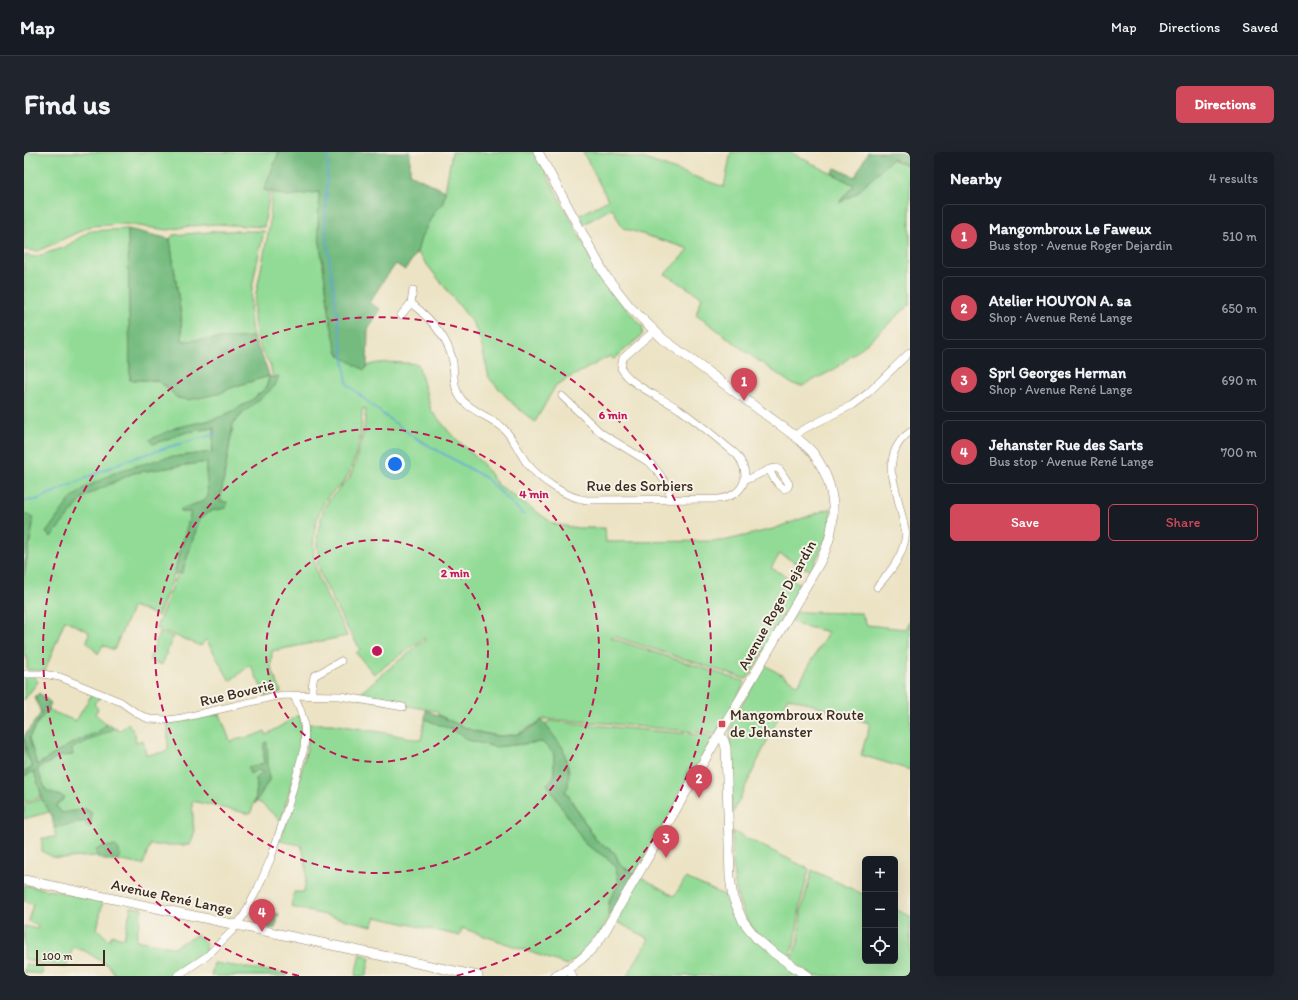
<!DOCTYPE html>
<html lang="en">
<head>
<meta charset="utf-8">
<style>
  body { margin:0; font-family:Itim,sans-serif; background:#20242c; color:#f1f3f6 }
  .controls { position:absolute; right:12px; bottom:12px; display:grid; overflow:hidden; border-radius:6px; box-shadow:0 4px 16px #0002 }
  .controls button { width:36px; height:36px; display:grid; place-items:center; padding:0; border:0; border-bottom:1px solid #363941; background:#171b24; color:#f1f3f6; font:20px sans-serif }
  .scale { position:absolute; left:12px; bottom:10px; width:69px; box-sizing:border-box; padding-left:4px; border:2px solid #3b2a1e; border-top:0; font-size:11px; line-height:14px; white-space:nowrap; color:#3b2a1e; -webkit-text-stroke:3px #f7f3e8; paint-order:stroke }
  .you { position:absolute; left:371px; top:312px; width:14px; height:14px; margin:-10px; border:3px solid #fff; border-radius:50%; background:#1a73e8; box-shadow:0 0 0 6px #1a73e833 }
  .badge { display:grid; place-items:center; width:26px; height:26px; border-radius:50%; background:#d1495b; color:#fff; font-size:13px; font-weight:700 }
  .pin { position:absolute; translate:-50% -33px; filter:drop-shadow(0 1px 2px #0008) }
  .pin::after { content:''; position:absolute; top:21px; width:14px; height:12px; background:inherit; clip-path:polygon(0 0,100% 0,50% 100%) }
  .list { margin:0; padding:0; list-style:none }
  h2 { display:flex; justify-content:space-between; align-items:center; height:52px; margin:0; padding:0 16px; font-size:17px }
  h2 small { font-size:13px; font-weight:400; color:#9ea1a6 }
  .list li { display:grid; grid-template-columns:26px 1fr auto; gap:12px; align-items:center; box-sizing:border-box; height:64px; margin:0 8px 8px; padding:0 8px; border:1px solid #363941; border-radius:6px }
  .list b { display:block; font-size:15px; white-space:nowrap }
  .list p { margin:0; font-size:13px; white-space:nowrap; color:#9ea1a6 }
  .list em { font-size:13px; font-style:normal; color:#9ea1a6 }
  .actions { display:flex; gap:8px; padding:12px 16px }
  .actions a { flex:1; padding:9px 0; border:1px solid #d1495b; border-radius:6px; text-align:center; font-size:14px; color:#d1495b }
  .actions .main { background:#d1495b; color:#fff }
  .icon { flex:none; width:22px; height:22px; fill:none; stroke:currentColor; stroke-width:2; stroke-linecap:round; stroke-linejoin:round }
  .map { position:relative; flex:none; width:886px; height:824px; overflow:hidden; border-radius:6px }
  header { display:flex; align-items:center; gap:24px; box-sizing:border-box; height:56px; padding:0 20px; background:#171b24; border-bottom:1px solid #363941 }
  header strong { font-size:19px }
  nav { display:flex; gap:22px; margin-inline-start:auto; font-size:14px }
  .intro { display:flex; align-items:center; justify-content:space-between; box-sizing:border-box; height:96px; padding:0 24px }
  h1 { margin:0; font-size:28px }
  .button { padding:10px 18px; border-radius:6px; background:#d1495b; color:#fff; font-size:14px; font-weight:700 }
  main { display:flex; gap:24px; padding:0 24px }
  aside { flex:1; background:#171b24; border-radius:6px; box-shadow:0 4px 16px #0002 }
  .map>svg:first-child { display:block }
</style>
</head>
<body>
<header>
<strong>Map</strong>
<nav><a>Map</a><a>Directions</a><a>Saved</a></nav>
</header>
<div class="intro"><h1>Find us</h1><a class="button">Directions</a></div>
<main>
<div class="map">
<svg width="886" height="824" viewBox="0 0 886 824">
  <rect width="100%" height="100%" fill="#f7f3e8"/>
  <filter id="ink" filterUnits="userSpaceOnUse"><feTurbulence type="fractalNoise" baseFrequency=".025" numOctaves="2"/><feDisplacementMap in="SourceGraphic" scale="8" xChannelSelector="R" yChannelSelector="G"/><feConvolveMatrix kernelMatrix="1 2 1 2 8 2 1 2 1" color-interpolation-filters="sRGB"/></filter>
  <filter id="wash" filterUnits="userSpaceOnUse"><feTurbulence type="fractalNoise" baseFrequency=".012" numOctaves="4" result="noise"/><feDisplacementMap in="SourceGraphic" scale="16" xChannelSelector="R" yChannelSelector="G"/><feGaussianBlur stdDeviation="0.9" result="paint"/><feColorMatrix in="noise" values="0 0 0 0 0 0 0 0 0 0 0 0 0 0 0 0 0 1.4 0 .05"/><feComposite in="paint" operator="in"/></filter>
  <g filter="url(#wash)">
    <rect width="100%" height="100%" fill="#ece3c4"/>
    <g fill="#92db96" stroke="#66825a">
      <polygon points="0,0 255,0 240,38 246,39 240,75 192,72 166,74 144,78 99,72 67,74 14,99 0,98"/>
      <polygon points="428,0 511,0 582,134 619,175 618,183 590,207 586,204 532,233 511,270 490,253 465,226 457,190 449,171 393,100 397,86 410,60 419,51"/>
      <polygon points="559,0 574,0 621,7 700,35 707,0 766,0 830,33 816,49 833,41 868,7 886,14 886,152 847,188 811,217 778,234 768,232 725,202 672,162 678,145 641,122 665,97 599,76 588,56 560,72 556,63 584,48"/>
      <path d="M248,40l16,4 32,-4 -2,36 13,97 32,44c11,-10 41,-6 55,-5l13,46 19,23 33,31 14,20 57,40 23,4h28l1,14 117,-1 50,-12 58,-21 -1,21 -19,42 -31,-17 -9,14 31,17 -54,93 -3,1 -132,-43 -2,2 134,44 -29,52 -112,-11 -60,-4 -26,15 -19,2 -30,-6 -30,-15 -2,-4 -81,-14 26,-23 43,-34 -1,-2 -50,36 -18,-21 4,-4 -16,-26 -22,-45 -4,-13 -1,-22 1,-12 6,-24 7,-10 18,-18 5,-12 10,-37 2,-21 -3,-1c-2,7 -1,16 -2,24 -2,11 -9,38 -15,47 -4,7 -14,12 -19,19 -14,19 -16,49 -11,71 6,24 22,45 31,67l-75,15 -1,15 10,26 -15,4 -16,-31 -20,16 -24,-42 -5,7 -45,-18 22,-55h4l18,-55 11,-7 9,-9 13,-78 45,-48 -5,2 -3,-14 -8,-12 -6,-17 -2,-16v-15l15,-75z"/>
      <path d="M104,77l2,151c26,0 28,-3 47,18l41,-4 15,-7 36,-11 -2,11 -15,13 -19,11 -18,8 -40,9 -22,16 34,-12 27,-4 -2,24 -48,6 -95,43 -23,32 5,3 34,-40 48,-23 74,-11 -1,9 3,25 -5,5 -23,8v3h10l-19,69 -14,35 -25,-10 -19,44 -11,-5 -5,9 -11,-12 2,-10 -24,-12 -20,51 -18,-1v-13l-3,-1v-80l9,-52 -1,-7 -8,-4v-258l11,2 30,-10 25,-16z"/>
      <path d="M197,79h43c-7,34 -19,72 -11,106l-71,4 -1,-25 -11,-77 3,-4z"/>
      <polygon points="773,460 837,461 843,473 881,477 886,467 886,618 837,603 845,575 845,571 764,545 708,663 706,596 706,584 709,568 741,513 774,533 804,480 775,473 767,468"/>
      <polygon points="136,480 149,485 138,513 125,508"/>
      <polygon points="0,524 10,524 14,530 0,548"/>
      <polygon points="68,542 77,544 70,552 74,557 71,562 83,572 75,579 47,592 13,613 5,586 14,570 24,558 52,569"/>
      <path d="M196,562l10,27 23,-5 12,-5 1,4 34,-21 3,28 -22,79 -19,-17 -6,-3 13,-21 -5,-37v20l-7,7 7,2 -8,7c2,12 -1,24 -6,35l-58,-13 2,33 -4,11h-40l-7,20 -48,-9 -28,2 -15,-1 -10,-6v-13l14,-1 -2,-9 31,-7 6,6v-14l-6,-4 -23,4 -6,-7 9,-8 -19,-8 -9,-21 24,-13 12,-1 -1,-7 44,-20 2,3 4,-2 6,-6 7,11 1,8 7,-2 3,15 20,-3 2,-2v-24l-3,-3z"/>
      <path d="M401,567l27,11 16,10 27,7 47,-5 12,12v23l31,67 25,16 6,7 3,17 -10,16v18l-16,25 -14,14 -12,8 -105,-37 -2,8 -84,-19 -4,9 -81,-19 3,-15h10c4,-21 3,-27 -3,-47l-21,-4 16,-49 11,-44 1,-24h24l59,10 30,6z"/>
      <polygon points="526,569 687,584 690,586 611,722 596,713 591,701 572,688 541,638 544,635 539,596 520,572"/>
      <polygon points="0,586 3,603 9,616 0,620"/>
      <polygon points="10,619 17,641 16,644 17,645 0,650 0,624"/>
      <polygon points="22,646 25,660 0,667 0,652"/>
      <path d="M708,679l77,38 -9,36 -4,33 -7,22c-13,-10 -28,-20 -37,-33 -21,-28 -19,-63 -20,-96z"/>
      <polygon points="788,718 841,743 841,809 871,809 871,757 886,764 886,824 789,824 767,809 775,787 777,759"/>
      <polygon points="615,724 650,744 662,726 707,746 715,766 777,824 603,824 625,787 590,768"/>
      <polygon points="0,733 79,749 73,777 85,788 88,783 100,786 107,755 118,756 112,788 152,796 153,793 173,783 183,792 180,795 184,799 177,805 148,824 92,824 85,814 61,799 49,795 42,816 0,807 0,774 13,777 14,774 4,769 9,752 0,749"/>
      <polygon points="336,802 346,805 342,824 331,824"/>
      <polygon points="190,811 264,822 263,824 187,824"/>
      <polygon points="1,812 19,814 18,822 0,820"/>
    </g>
    <g fill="#75bb7f" stroke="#58724e">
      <polygon points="255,0 386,0 386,22 421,39 419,51 410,60 397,86 393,100 381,118 372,112 360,128 345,151 356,157 344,178 343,214 340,218 316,204 313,198 307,173 294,76 295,40 264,44 240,38"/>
      <polygon points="844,0 877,0 886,6 886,14 868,7 833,41 815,51 830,33 808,21 811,16 831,25"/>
      <path d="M104,77l42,10 11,77 1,25 71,-4c5,13 13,25 16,39l4,2 6,-2 -4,10 -34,29 -8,9 -13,77 7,1 -1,6 -15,3 -11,7 -18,55 -8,1 17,-62h-10v-3l23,-8 4,-5 -2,-25 1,-9 -74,11 -48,23 -34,41 -5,-4 23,-32 14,-12 35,-18 46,-13 48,-6 2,-24 -27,4 -34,12 -4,-4 26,-12 40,-9 18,-8 19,-11 15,-13 2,-11 -36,11 -15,7 -29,6 -12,-2 -11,-12 -10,-6h-26z"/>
      <polygon points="0,361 8,365 9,372 0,424"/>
      <polygon points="15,541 27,551 24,558 14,570 5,586 13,613 47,592 75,579 83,572 92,576 48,596 49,603 37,604 13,617 22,638 41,646 32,654 38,661 61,657 67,660 67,675 63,675 61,669 30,676 28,664 16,644 17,642 10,619 0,624 0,620 9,615 3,603 0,584 17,561 11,545"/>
      <path d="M402,558c27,11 61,33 92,24 8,-2 17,-9 24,-14l21,28 6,23 -1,16 -3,4 31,49 19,13 5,12 15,9 -26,44c-3,-16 2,-21 10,-34l-3,-17 -6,-7 -25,-16 -38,-60 7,-7v-23l-12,-12 -47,5 -27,-7 -16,-10 -27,-11z"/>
      <polygon points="243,590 245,628 231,652 233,634 232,626 240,620 233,618 226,622 224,616 240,611 240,591"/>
      <path d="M88,694c7,0 7,4 8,10 -5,9 -13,4 -22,2l-2,-5v-3l6,-3z"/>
      <path d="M254,761l1,1c-3,5 -1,9 -4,14 -5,1 -8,0 -12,-3 3,-11 7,-9 15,-12z"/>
    </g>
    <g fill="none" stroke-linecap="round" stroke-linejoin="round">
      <g stroke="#63a6d8" stroke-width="1.5">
        <polyline points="304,0 301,75 323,232 356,260 390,285 462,326 500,363"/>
        <polyline points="0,349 12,348 103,308 155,292 192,282"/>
      </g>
    </g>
  </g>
  <g filter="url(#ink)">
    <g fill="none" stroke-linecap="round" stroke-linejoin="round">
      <g stroke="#948671" stroke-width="8">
        <g id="minor">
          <path d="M387,151c19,15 37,34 42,59 1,11 0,25 7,35 6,11 31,21 42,30 11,10 16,23 24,35 13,17 40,36 61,38l132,-1c26,-4 33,-24 18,-44 -19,-16 -38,-32 -58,-46 -18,-12 -48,-23 -58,-41l2,-10 31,-27"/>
          <polyline points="377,163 387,151 389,138"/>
          <path d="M538,244l39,37 49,30c10,10 19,22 21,36"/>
          <polyline points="771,284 778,278 828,253 844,241 886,200"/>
          <path d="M721,327l6,-1 19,-9c1,8 8,15 14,20l4,-2 1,-3 -9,-14 -4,-2 -6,1"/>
          <path d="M853,435c14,-16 27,-32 29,-54l-15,-63c1,-16 5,-28 19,-38"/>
          <polyline points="0,522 19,522 36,525 97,550 114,562 125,567 144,568 158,566 248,545 260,543 316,544 379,555"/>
          <polyline points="288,543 288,535 290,524 317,509"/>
          <polyline points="543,818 549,824"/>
          <path d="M153,824l30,-20 26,-26 11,-15 14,-27 13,-30 18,-55 15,-55c2,-20 0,-34 -10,-52"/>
        </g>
      </g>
      <g stroke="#948671" stroke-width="10">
        <g id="major">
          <path d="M514,0l67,123 25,32 33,32 132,97c6,6 13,11 18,17 25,34 26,72 7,109l-218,374c-13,19 -28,31 -48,40"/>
          <polyline points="696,583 700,589 702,596 706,725 709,746 719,769 733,787 747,799 783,824"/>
          <polyline points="0,728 454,824"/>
        </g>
      </g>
      <use href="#minor" stroke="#fff" stroke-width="7"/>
      <use href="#major" stroke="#fff" stroke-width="9"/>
    </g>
  </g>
  <g fill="none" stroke="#c2185b" stroke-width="2" stroke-dasharray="7 5">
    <circle cx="353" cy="499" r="111"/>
    <circle cx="353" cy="499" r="222"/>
    <path d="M275 824A334 334 0 1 1 431 824"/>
  </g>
  <rect fill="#d1495b" stroke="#f7f3e8" stroke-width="1.5" x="694" y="568" width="8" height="8" rx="2"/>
  <g text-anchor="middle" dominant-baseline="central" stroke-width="4" stroke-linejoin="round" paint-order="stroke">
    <g font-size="15" fill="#3b2a1e" stroke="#f7f3e8">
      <text x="616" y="334">Rue des Sorbiers</text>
      <text transform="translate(753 453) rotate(-61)">Avenue Roger Dejardin</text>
      <text transform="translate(213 541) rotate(-13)">Rue Boverie</text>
      <text transform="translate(148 745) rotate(12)">Avenue René Lange</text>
    </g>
    <g font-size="15" fill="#3b2a1e" stroke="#f7f3e8" text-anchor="start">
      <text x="706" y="563">Mangombroux Route<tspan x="706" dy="17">de Jehanster</tspan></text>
    </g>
  </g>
  <circle cx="353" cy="499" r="6" fill="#c2185b" stroke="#f7f3e8" stroke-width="2"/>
  <g font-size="12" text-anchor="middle" font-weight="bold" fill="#c2185b" stroke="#f7f3e8" stroke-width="4" stroke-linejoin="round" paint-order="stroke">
    <text x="589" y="267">6 min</text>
    <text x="510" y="346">4 min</text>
    <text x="431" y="425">2 min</text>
  </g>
</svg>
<div class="controls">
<button>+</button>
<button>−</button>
<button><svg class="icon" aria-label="locate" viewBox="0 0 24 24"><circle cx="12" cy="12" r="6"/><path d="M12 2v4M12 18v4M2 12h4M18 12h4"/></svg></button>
</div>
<div class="scale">100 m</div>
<div class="you"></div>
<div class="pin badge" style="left:720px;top:249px">1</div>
<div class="pin badge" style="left:675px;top:646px">2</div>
<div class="pin badge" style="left:642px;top:706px">3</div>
<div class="pin badge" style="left:238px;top:780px">4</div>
</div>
<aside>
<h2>Nearby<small>4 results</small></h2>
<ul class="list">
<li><span class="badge">1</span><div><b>Mangombroux Le Faweux</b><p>Bus stop · Avenue Roger Dejardin</p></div><em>510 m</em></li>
<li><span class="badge">2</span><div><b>Atelier HOUYON A. sa</b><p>Shop · Avenue René Lange</p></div><em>650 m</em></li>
<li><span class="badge">3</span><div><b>Sprl Georges Herman</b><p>Shop · Avenue René Lange</p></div><em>690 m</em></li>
<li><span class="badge">4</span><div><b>Jehanster Rue des Sarts</b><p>Bus stop · Avenue René Lange</p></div><em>700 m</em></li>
</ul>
<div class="actions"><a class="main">Save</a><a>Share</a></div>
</aside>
</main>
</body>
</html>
